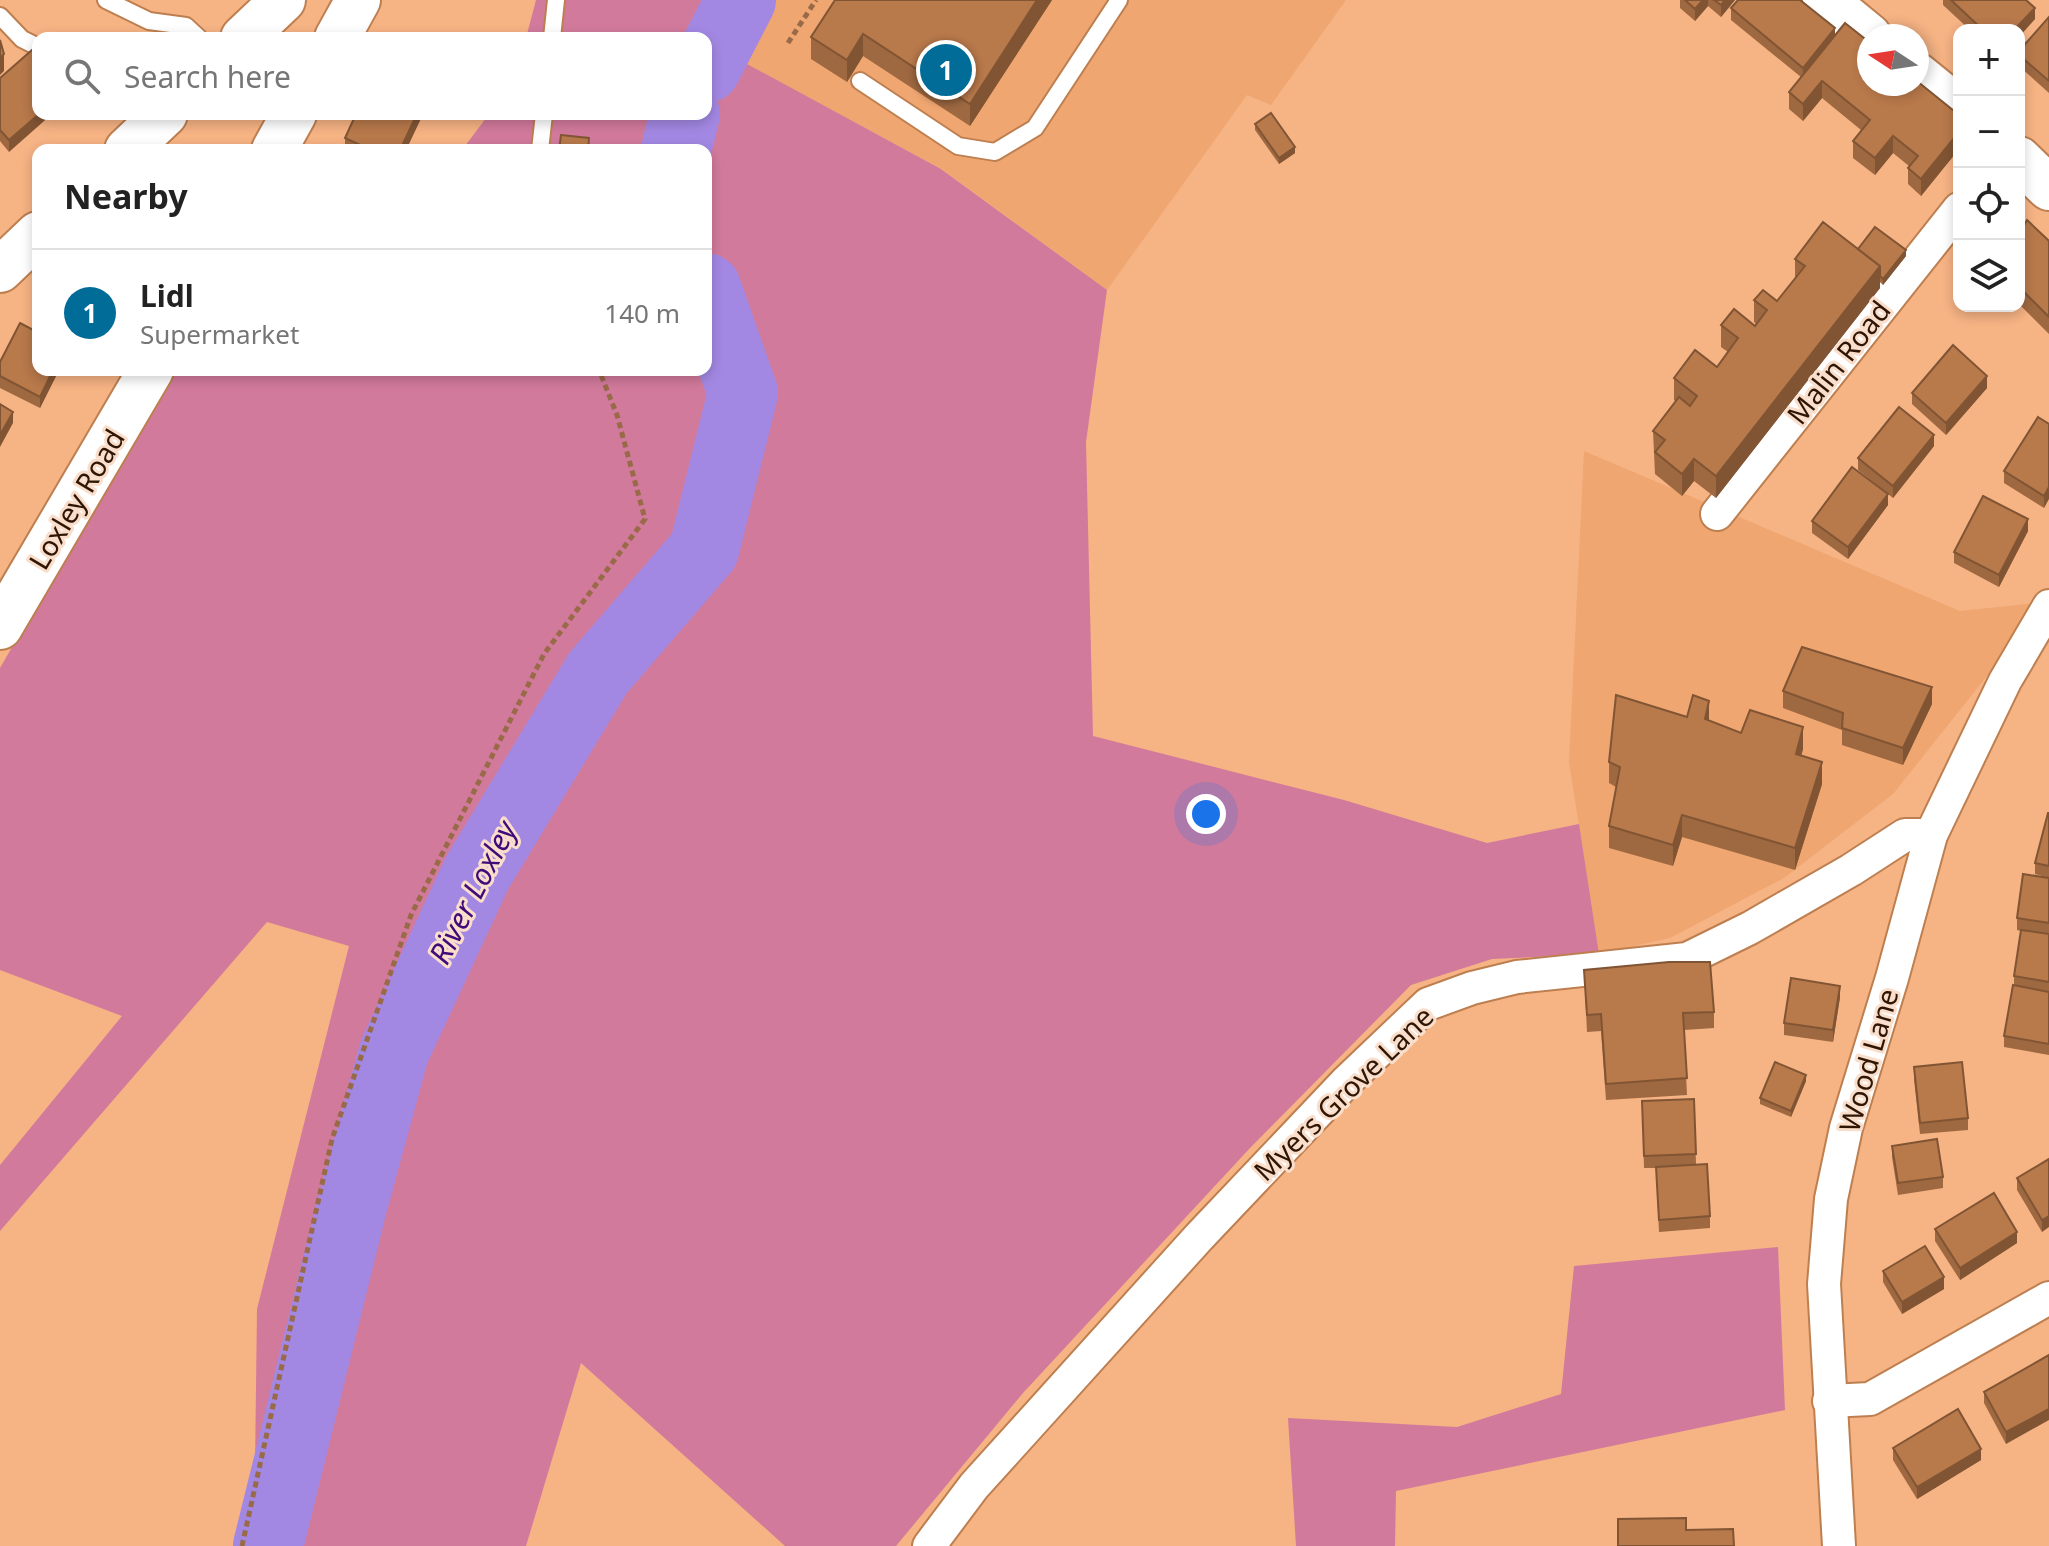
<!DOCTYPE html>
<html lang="en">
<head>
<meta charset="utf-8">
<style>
  body { margin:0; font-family:"Noto Sans",sans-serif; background:#f2f2f2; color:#222 }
  .controls { position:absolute; right:24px; top:24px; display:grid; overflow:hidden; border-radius:16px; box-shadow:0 4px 12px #0003 }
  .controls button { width:72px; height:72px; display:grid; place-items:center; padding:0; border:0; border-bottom:2px solid #e0e0e0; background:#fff; color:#222; font:40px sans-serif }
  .compass { position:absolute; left:1857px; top:24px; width:72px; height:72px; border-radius:50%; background:#fff; box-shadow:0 4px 12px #0003; rotate:282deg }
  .you { position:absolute; left:1206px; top:814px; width:28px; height:28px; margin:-20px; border:6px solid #fff; border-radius:50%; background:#1a73e8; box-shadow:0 0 0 12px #1a73e833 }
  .badge { display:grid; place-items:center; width:52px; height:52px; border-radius:50%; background:#026c99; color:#fff; font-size:26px; font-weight:700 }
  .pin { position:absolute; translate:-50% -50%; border:4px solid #fff; box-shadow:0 2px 8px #0006 }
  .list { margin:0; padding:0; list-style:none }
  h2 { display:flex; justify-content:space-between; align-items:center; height:104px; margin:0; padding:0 32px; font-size:34px }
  h2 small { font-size:26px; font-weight:400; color:#767676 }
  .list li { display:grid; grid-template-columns:52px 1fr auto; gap:24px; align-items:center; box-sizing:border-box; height:128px; padding:0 32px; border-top:2px solid #e0e0e0 }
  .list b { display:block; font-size:30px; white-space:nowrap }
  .list p { margin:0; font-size:26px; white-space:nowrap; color:#767676 }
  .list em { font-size:26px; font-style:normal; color:#767676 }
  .icon { flex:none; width:44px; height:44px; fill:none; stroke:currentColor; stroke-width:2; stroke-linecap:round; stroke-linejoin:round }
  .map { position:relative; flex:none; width:2049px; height:1546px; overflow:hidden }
  .search { position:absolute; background:#fff; box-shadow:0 4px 12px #0003; left:32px; top:32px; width:680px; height:88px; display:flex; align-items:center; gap:20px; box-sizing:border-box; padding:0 28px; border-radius:16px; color:#767676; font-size:30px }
  .panel { position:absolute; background:#fff; box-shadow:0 4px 12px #0003; left:32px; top:144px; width:680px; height:232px; border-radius:16px }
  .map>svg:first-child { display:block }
</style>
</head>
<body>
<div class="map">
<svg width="2049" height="1546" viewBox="0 0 2049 1546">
  <rect width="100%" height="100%" fill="#f6b384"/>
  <g fill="#efa671">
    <polygon points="773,0 1346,0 1271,105 1247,95 1107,290 942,169 735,58"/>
    <polygon points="1584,451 1960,611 2046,602 1893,794 1784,878 1670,938 1599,954 1569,762"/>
  </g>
  <g fill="#d27a9c">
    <polygon points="536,0 773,0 736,58 941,169 1107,290 1086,442 1093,736 1344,800 1487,843 1579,824 1599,954 1492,959 1411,985 1250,1148 1023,1393 896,1546 785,1546 581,1363 526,1546 254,1546 257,1309 349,946 267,922 0,1231 0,1165 122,1016 0,970 0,668 172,370 706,370 706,150 462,150 489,114 706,114 706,38 526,38"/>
    <polygon points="1778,1247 1785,1410 1396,1491 1395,1546 1296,1546 1288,1418 1457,1427 1561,1394 1574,1266"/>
  </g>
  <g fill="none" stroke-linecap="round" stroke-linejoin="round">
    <g stroke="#a388e3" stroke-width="70">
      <polyline points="706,68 741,0"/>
      <polyline points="676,150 685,114"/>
      <polyline points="268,1546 352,1206 394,1052 477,873 598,673 704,550 743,393 706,288"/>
    </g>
    <g stroke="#be7f50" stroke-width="20">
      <g id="lane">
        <polyline points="106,0 149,21 186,26 199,38"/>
        <polyline points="0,16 22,39 38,47"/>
        <polyline points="552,38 556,0"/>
        <polyline points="860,81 958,146 995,152 1035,128 1119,0"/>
        <polyline points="540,150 544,114"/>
      </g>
    </g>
    <g stroke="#be7f50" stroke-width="36">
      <g id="street">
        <polyline points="1717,514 1959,209"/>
        <polyline points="1829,1401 1870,1399 2049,1298"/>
        <polyline points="929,1546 974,1486 1199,1237 1347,1081 1428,1004 1472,988 1517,977 1687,959 1750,928 1851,870 1905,835 1931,835"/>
        <polyline points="1839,1546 1824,1284 1831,1199 1846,1128 1892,978 1931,835 2005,681 2049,606"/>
      </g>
    </g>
    <g stroke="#be7f50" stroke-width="48">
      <g id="secondary">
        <polyline points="1825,0 1869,36"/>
        <polyline points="243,38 283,0"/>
        <polyline points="337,38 358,0"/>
        <polyline points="1917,75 1959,109"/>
        <polyline points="127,150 165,114"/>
        <polyline points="274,150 294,114"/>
        <polyline points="2019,159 2049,188"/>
        <polyline points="0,270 38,234"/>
        <polyline points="0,627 151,370"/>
      </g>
    </g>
    <g stroke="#996a48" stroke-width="5" stroke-dasharray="6 4" stroke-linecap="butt">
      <polyline points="788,43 816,0"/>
      <polyline points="242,1546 332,1139 411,915 544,654 645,519 617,415 599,370"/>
    </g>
    <use href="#lane" stroke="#fff" stroke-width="16"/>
    <use href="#street" stroke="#fff" stroke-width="32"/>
    <use href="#secondary" stroke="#fff" stroke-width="44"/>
  </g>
  <g fill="#9e6840">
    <polygon points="1052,0 970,126 863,56 847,82 811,59 811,37"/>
    <polygon points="1680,0 1735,0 1721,17 1708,6 1695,21 1680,8"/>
    <polygon points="1943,0 2026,0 2035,19 2019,30 1970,30 1943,5"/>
    <polygon points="1731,8 1835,34 1959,115 1959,149 1921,196 1908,184 1908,168 1909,166 1893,153 1875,175 1853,158 1853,141 1861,130 1822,98 1803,121 1789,109 1789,92 1801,77 1731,20"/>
    <polygon points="2049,17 2049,93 2019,66 2019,51"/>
    <polygon points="33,49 9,152 0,141 0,78"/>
    <polygon points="423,114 406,150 345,149 345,138"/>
    <polygon points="1255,124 1295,153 1279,164 1255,130"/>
    <polygon points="2019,234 2049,241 2049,334 2019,304"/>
    <polygon points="1858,249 1906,256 1883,285 1880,282 1880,288 1716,498 1694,481 1682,496 1655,474 1653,431 1676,402 1674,400 1674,378 1717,367 1728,352 1721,347 1721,325 1755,326 1756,324 1754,322 1754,300 1777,301 1795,279 1795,259"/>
    <polygon points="35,331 59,370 40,408 0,388 0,362"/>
    <polygon points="1987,388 1946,435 1912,404 1912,393"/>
    <polygon points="2049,424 2044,508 2004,483 2004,471"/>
    <polygon points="1934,446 1893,498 1888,494 1888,505 1848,559 1812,533 1812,521 1886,492 1858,470 1858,458"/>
    <polygon points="2028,531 1999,587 1954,563 1954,552"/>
    <polygon points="1783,691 1932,704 1903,765 1842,745 1842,730 1783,708"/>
    <polygon points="1687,717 1709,721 1741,733 1803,749 1801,755 1822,784 1795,870 1682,837 1673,866 1609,848 1609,826 1616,787 1609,783 1609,762"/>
    <polygon points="2049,813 2049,1055 2004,1047 2004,1036 2014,985 2014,976 2021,931 2017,930 2017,918 2046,877 2035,874 2035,863"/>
    <polygon points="1584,970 1714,1012 1714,1028 1684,1030 1687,1095 1606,1100 1601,1031 1587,1032"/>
    <polygon points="1840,997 1833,1042 1784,1035 1784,1023"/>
    <polygon points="1914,1067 1968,1118 1968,1130 1920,1134 1914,1079"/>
    <polygon points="1806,1081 1791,1117 1760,1104 1760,1098"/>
    <polygon points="1694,1099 1696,1164 1710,1216 1710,1228 1659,1232 1656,1168 1644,1168 1642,1101"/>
    <polygon points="1892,1146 1943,1177 1943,1188 1898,1195 1892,1157"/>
    <polygon points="2049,1159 2042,1232 2017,1190 2017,1178"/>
    <polygon points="1935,1229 2017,1243 1960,1280 1935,1241"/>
    <polygon points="1883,1271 1944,1289 1902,1314 1883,1282"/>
    <polygon points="2049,1355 2006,1444 1984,1403 1984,1392"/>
    <polygon points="1893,1448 1981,1460 1917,1499 1893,1460"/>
  </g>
  <g fill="#815534">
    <polygon points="1037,0 1052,0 970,126 970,104"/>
    <polygon points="1703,0 1708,0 1708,6 1695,21 1695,9"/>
    <polygon points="1725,0 1735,0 1721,17 1721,5"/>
    <polygon points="2035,8 2035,19 2019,37 2019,30 2014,30"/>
    <polygon points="1835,28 1835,40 1803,79 1803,68"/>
    <polygon points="863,34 863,56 847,82 847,60"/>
    <polygon points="4,54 4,71 0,75 0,58"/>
    <polygon points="1822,81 1822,98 1803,121 1803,104"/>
    <polygon points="39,114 52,114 9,152 9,140"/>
    <polygon points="417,114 423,114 406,150 400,150"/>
    <polygon points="1959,132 1959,149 1921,196 1921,179"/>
    <polygon points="1893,136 1893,153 1875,175 1875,158"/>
    <polygon points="1295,147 1295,153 1279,164 1279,158"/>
    <polygon points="1906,250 1906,256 1883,285 1883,279"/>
    <polygon points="1880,266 1880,288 1716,498 1716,476"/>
    <polygon points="53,370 59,370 40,408 40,397"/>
    <polygon points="1987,376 1987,388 1946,435 1946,423"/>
    <polygon points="13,412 13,423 0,447 0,435"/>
    <polygon points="1934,435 1934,446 1893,498 1893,486"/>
    <polygon points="1694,459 1694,481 1682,496 1682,474"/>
    <polygon points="2049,487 2049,499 2044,508 2044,496"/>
    <polygon points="1888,494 1888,505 1848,559 1848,547"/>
    <polygon points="2028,519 2028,531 1999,587 1999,575"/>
    <polygon points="1932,687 1932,704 1903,765 1903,748"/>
    <polygon points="1709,701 1709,723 1705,719"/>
    <polygon points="1803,727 1803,749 1796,775 1796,754"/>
    <polygon points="1822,762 1822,784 1795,870 1795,848"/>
    <polygon points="1682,815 1682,837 1673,866 1673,845"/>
    <polygon points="1840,986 1840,997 1833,1042 1833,1030"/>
    <polygon points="1806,1075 1806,1081 1791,1117 1791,1111"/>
    <polygon points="2049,1216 2049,1227 2042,1232 2042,1220"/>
    <polygon points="2017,1232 2017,1243 1960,1280 1960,1268"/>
    <polygon points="1944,1277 1944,1289 1902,1314 1902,1302"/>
    <polygon points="2049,1409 2049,1420 2006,1444 2006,1432"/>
    <polygon points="1981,1449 1981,1460 1917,1499 1917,1487"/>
  </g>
  <g fill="#b8794b" stroke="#815534" stroke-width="2">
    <polygon points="835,0 1037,0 970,104 863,34 847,60 811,37"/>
    <polygon points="1685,0 1703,0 1695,9"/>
    <polygon points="1714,0 1725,0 1721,5"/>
    <polygon points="1738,0 1800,0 1835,28 1803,68 1731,8"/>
    <polygon points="1951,0 2026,0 2035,8 2014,30 1983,30"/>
    <polygon points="2049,17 2049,81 2019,55 2019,51"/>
    <polygon points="1845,23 1869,42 1869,84 1917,84 1917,81 1959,115 1959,132 1921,179 1908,168 1918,156 1893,136 1875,158 1853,141 1870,120 1822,81 1803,104 1789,92"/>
    <polygon points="0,40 4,54 0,58"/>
    <polygon points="33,49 38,54 39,114 9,140 0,130 0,78"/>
    <polygon points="1271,113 1295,147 1279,158 1255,124"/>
    <polygon points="356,114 417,114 400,150 371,150 345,138"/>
    <polygon points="561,135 589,138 588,150 559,150"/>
    <polygon points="2027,220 2049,241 2049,317 2019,287 2019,234"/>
    <polygon points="1823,222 1880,266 1716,476 1694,459 1682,474 1655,452 1665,440 1653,431 1679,397 1690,406 1697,396 1674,378 1695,350 1717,367 1738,338 1721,325 1734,309 1755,326 1767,310 1754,300 1763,290 1777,301 1805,266 1795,259"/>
    <polygon points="1875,227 1906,250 1883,279 1880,276 1880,266 1858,249"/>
    <polygon points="20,323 35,331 38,325 38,370 53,370 40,397 0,376 0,362"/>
    <polygon points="1953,345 1987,376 1946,423 1912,393"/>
    <polygon points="0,404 13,412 0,435"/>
    <polygon points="1899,407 1934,435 1893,486 1858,458"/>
    <polygon points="2038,417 2049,424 2049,487 2044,496 2004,471"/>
    <polygon points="1852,467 1888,494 1848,547 1812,521"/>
    <polygon points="1983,496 2028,519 1999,575 1954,552"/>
    <polygon points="1802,647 1932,687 1903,748 1842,728 1843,713 1783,691"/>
    <polygon points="1616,695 1687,717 1693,695 1709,701 1705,719 1741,733 1750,710 1803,727 1796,754 1822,762 1795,848 1682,815 1673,845 1609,826 1620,767 1609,762"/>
    <polygon points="2048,813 2049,813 2049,866 2035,863"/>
    <polygon points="2023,874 2049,878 2049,923 2017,918"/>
    <polygon points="2021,930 2049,934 2049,982 2014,976"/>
    <polygon points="1669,962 1710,962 1714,1012 1683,1013 1687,1078 1606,1084 1601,1014 1587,1015 1584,970"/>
    <polygon points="1791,978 1840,986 1833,1030 1784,1023"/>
    <polygon points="2013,985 2049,992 2049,1044 2004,1036"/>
    <polygon points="1775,1062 1806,1075 1791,1111 1760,1098"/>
    <polygon points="1962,1062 1968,1118 1920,1123 1914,1067"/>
    <polygon points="1694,1099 1696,1154 1644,1156 1642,1101"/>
    <polygon points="1937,1139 1943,1177 1898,1183 1892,1146"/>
    <polygon points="2049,1159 2049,1216 2042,1220 2017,1178"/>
    <polygon points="1707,1164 1710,1216 1659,1220 1656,1167"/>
    <polygon points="1994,1193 2017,1232 1960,1268 1935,1229"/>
    <polygon points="1925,1246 1944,1277 1902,1302 1883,1271"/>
    <polygon points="2049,1355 2049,1409 2006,1432 1984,1392"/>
    <polygon points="1958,1409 1981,1449 1917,1487 1893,1448"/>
    <polygon points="1686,1518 1686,1530 1733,1529 1734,1546 1618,1546 1618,1519"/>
  </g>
  <g text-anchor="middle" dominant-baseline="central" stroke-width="6" stroke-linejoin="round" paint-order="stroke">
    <g font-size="28" fill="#2f1604" stroke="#fadecc">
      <text transform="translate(1838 362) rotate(-52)">Malin Road</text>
      <text transform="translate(76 499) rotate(-59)">Loxley Road</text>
      <text transform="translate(1868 1060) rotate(-74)">Wood Lane</text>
      <text transform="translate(1343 1093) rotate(-44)">Myers Grove Lane</text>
    </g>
    <g font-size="30" font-style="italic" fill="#3f0b79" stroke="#fadecc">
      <text transform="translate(472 892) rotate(-63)">River Loxley</text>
    </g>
  </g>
</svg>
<div class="controls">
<button>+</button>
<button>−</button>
<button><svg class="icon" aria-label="locate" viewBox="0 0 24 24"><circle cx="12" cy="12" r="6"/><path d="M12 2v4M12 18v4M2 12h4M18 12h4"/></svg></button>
<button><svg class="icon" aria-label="layers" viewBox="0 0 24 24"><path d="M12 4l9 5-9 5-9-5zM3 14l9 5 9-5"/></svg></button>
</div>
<svg class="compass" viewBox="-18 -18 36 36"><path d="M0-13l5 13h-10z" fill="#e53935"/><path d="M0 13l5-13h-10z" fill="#767676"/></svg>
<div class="you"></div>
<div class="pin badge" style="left:946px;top:70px">1</div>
<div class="search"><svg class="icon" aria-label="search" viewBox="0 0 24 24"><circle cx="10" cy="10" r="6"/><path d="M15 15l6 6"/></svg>Search here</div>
<section class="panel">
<h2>Nearby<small></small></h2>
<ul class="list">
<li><span class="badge">1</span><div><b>Lidl</b><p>Supermarket</p></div><em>140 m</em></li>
</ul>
</section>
</div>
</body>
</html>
